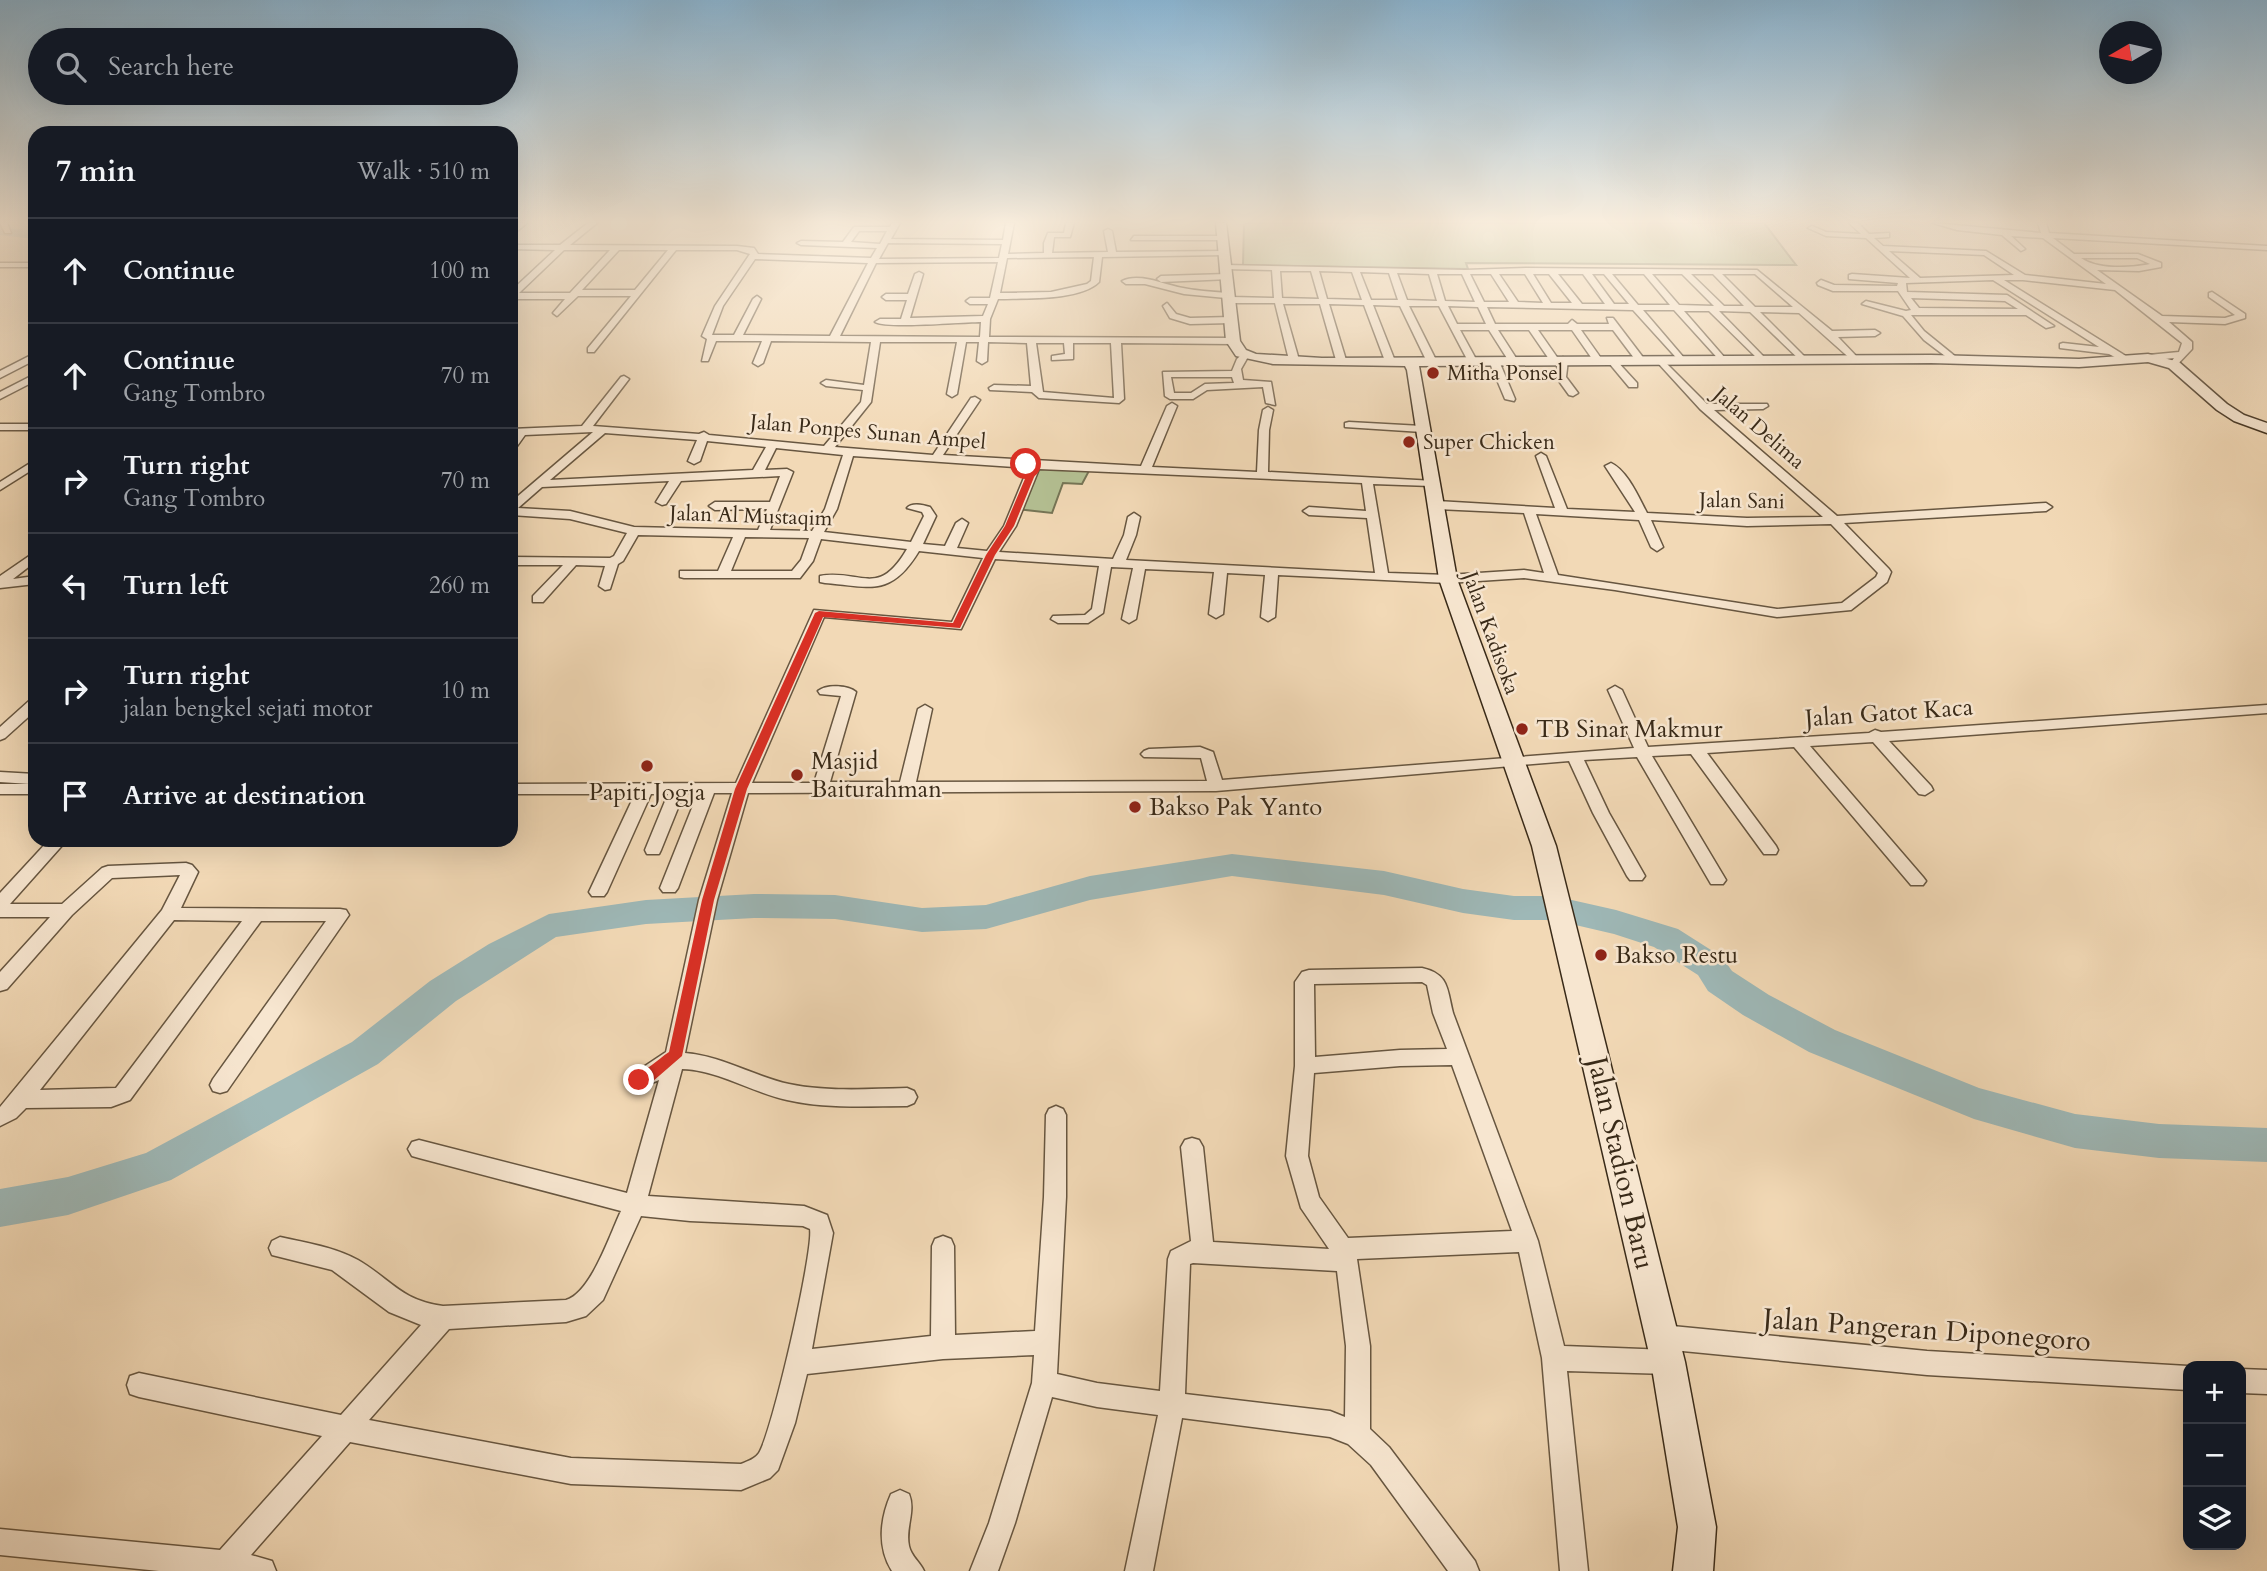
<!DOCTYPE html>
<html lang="en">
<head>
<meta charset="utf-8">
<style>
  body { margin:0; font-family:Cardo,serif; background:#242831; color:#f1f3f6 }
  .controls { position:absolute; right:21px; bottom:21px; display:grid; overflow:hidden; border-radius:14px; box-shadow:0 7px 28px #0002 }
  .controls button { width:63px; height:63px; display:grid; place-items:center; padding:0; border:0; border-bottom:2px solid #363941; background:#171b24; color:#f1f3f6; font:35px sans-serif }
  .compass { position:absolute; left:2099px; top:21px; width:63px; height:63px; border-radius:50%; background:#171b24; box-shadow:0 7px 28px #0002; rotate:261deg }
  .stop { position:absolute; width:21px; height:21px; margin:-16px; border:5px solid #d93025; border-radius:50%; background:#fff }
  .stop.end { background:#d93025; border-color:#fff; box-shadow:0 2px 7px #0008 }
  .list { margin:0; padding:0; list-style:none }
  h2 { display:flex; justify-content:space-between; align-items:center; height:91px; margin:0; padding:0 28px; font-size:30px }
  h2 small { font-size:23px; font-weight:400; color:#9ea1a6 }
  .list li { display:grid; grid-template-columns:46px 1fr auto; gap:21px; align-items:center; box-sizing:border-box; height:105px; padding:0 28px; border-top:2px solid #363941 }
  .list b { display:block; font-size:26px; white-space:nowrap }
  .list p { margin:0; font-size:23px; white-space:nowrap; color:#9ea1a6 }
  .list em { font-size:23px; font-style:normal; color:#9ea1a6 }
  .icon { flex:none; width:38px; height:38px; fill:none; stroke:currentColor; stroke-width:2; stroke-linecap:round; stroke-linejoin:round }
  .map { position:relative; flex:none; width:2267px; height:1571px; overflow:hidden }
  .search { position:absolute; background:#171b24; box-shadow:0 7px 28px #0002; left:28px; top:28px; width:490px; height:77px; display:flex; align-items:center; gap:18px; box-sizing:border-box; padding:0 24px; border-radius:38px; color:#9ea1a6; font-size:26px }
  .panel { position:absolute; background:#171b24; box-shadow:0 7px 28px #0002; left:28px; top:126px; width:490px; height:721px; border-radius:21px }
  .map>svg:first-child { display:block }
</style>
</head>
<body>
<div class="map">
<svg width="2267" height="1571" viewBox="0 0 2267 1571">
  <rect width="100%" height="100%" fill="#f2d9b6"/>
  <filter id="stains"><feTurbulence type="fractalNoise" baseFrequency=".00286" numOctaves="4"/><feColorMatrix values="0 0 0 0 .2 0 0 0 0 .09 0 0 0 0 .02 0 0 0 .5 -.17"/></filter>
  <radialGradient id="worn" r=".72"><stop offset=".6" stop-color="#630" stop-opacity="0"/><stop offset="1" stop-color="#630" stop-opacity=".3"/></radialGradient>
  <g fill="#b4c093" stroke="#767556" stroke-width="2">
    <polygon points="1244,223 1764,223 1796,265 1466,263 1468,269 1243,265"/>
    <polygon points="1035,465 1090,469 1082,484 1063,483 1052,513 1017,509"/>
  </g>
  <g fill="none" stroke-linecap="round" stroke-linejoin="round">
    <g fill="#9eb8b7" fill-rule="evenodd">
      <polygon points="0,227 35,231 35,239 0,235"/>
      <polygon points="1232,854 1384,871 1463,889 1514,896 1554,896 1616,910 1678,929 1722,957 1732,971 1769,995 1835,1030 1979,1088 2075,1114 2159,1124 2267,1128 2267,1162 2159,1158 2075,1148 1974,1119 1809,1052 1743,1015 1708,991 1698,975 1654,947 1614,934 1554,920 1514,920 1463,913 1384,895 1232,876 1090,900 986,929 922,932 835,919 754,918 646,924 556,937 456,1001 378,1064 171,1180 68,1215 0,1227 0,1189 68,1177 146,1153 352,1042 430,981 489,944 549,914 646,900 754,894 835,895 922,908 986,905 1090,876"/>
    </g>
    <g stroke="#675640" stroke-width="3">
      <g id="street">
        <polygon points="0,223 7,223 11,233 5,233"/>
        <polygon points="518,223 527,223 511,236 511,230"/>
        <path d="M588,223h9l-27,22 167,1 17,2 4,6 113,4 6,-10 -76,-3 -4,-2 4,-2 42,1 11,-15h36l2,-4h8l-9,16 112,1 3,-17h8l-6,31 36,-1v-10l4,-10h16l2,-10h8l-4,14h-16l-2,16 56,-1 -4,-21 4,-2 4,2 4,21 111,-1 -3,4 -122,2 -3,25c-19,19 -74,16 -101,17l-8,20 -1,18 244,1 5,3 -5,3 -112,-1 3,56 -5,4 -80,-5 -7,-6 -42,-2 -1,-2 5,-3 37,1 -4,-43 -39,-1 -1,19 -5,3 -5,-3 2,-19h-13l-9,52 -5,3 -5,-3 10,-52h-77l-9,60 -36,45 98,8 38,-57 4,-1 5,3 -37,55 198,11 26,-60 5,-3 5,3 -25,61 105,5 2,-42 4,-20 5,-3 5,3 -4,20 -1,42 167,9 2,2 -6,3 -58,-2 15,89 60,2 76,-5 20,3 -20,-60 -87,-4 -6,-4 6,-4 118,7 -19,-52 5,-3 5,3 21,53 68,3 -30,-46 6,-3c16,7 28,35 36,50l100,5 76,-1 -123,-108 -42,-46 -2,-2 5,-3 46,46h60l1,2 -5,3 -49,1 123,106 209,-13 6,4 -6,4 -202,12 45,46 2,3 -4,10 -36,28 -74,7 -162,-27 -91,-12 -76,5 -170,-8 -3,42 -7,4 -7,-4 4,-42 -38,-2 -4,41 -7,4 -7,-4 5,-42 -69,-3 -9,50 -7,4 -7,-4 11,-51 -22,-1 -8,46 -15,10h-30l-7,-4 2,-3 32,-1 7,-6 7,-43 -104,-7 -34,70 -137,-12 -72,166h62l27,-87 -21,-2 -2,-3c8,-7 30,-6 38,1l-26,90h70l18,-73 7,-4 7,4 -16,73 291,-1 -6,-23 -57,-1 -3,-3 3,-3 5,-2 51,-2 13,5 9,28 412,-32 -26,-58 7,-4 7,4 26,57 221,-14 6,-3 6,2 386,-27v8l-378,28 42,45 2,4 -8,5 -6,-1 -46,-52 -63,4 113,131 3,4 -3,4h-12l-117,-138 -87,6 69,93 2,4 -2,4h-12l-73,-100 -39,2 74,124 -3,4h-12l-74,-127 -53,3 25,53 36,63 -3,4h-12l-3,-4 -34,-63 -24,-52 -353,30 -468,2 -31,107 -32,153c37,3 68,23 104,31 38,8 79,5 118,4l7,3 3,6 -3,6 -7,3c-40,0 -81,3 -120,-6 -36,-8 -69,-30 -105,-31l-34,127 156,10 23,9 6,18 -21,116 119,-13 1,-90 3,-7 8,-3 8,3 3,7 1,89 80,-4 9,-134 2,-82 3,-6 7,-3 7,3 3,6v82l-9,177 40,9 63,8 8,-132 3,-8 20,-10 -10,-94 4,-7 7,-2 7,2 4,7 10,95 116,7 -28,-41 -15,-52 9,-90v-84l7,-10 7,-2 113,-2c27,6 25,21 31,45l85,228 26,105 104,4 9,3 3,9 -3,9 -9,3 -101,-3 21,200h-28l-18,-213 -23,-106 -162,7 13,87v83l19,18 86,114 4,10h-31l-77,-106 -23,-21 -18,-7 -148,-19 -29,153h-28l33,-156 -61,-8 -45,-10 -37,126 -17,48h-28l19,-48 43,-140 2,-28 -91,4 -136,15 -12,49 -17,47 -8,8 -29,12 -170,-6 -221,-42 -99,113 21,6 4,10h-117l-159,-16v-26l220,21 102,-114 -183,-39 -9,-3 -3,-9 3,-9 9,-3 202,42 80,-90 -32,-13 -57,-42 -60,-15 -3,-7 3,-7 8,-4c27,6 54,10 78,23 34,20 42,40 85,46l123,-6c25,-7 44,-66 55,-89l-202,-53 -7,-2 -4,-7 4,-7 7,-2 208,53 32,-113 -19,8 -7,-2 -3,-6 3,-6 33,-22 33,-152 33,-107h-18l-36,95 -3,4h-12l-3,-4 38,-95h-14l-23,57 -2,4h-12l-2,-4 23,-56h-17l-44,98 -3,4h-12l-3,-4 46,-98h-124v-10l225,-1 78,-173 138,12 31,-64 -64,-7c-28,46 -47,36 -94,32l-5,-1v-6c41,-7 58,23 87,-27l-86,-10 -8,22 -13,17h-116l-4,-1v-6h38l15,-34 -95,-2 -15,26 -5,3 -8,25 -5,1 -6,-4 6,-20 -29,-1 -33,37h-10v-6l30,-31h-52v-8l99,1 4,-2 13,-23 -57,-14 -59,-4v-13l82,-70 -68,3 -10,14 -4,1v-11l3,-4h-3v-6l71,-3 39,-49 3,-1 5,3 -36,47 106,8 5,-2 5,3 115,11 37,-44 2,-12 -37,-4 -5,-3 5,-3 38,5 7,-43 -100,-1 -8,22 -5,3 -5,-3 9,-22h-46l-8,20h-6l5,-22 -5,-3 13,-30 35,-52 -13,-4h-61l-82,102h-6v-4l43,-52h-53l-21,20 -4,-3 12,-14h-54v-8l44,-41 -44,-1v-4h49zM859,231h28l-7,13 -29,-2zM888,243l114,1 -3,14 -120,1zM564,250h46l-40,43h-51zM619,250h49l-33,40h-53zM1094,257l-3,24 -4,3 -36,8 -51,1 7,-35zM755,259l113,4 -38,73 -87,-1 18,-36 -4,-3 -4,3 -19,36h-22l11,-29zM998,262l-8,36h-20l-4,3 4,3h18l-5,12 -73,2 13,-44 -4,-2 -4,2 -7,20h-22l-4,3 4,3h21l-6,19h-21l-5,3c12,7 87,0 106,0l-1,15 -140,-1 36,-73zM1036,343h28l1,11 -13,2v4l21,-1v-16h38l3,55 -71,-6zM605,433l92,7 -9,21 6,3 6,-3 7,-20 59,6 -13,23 -203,10zM776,448l67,7 -18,54 -13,22 -42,-1 23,-58 -6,-3 -22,1zM853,456l175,12 -24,58 -17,25 -30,-3 11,-25 -6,-4 -6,4 -11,23 -22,-2 13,-28 -6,-9c-7,-2 -18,-5 -23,1l15,4 2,4 -13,26 -87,-10 13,-23zM1039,469l323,14 4,28 -57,-4 -6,4 6,4 58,3 8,55 -249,-13 10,-25 4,-18 -6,-4 -6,4 -4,18 -11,24 -114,-7 17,-26zM780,476l-10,26h-55l-6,4 6,4 52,-1 -9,21 -124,-3 -64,-16 -52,-3 24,-21 127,-6 -13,21 6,3 4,-1 15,-23zM1536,514l103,6 12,27 6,4 6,-4 -12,-27 96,6 84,-2 47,49 -2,4 -34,26 -65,6 -219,-34zM745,537l64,1 -8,22 -9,11h-61zM1422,982l5,3 6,28 14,36 -47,1 -85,7 -1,-73zM1452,1065l60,166 -164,7 -29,-41 -11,-41 6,-83 86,-7zM641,1216l49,5 113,5 7,3c4,21 -38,204 -51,224 -4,6 -11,8 -18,11l-170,-6 -202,-38 80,-91 117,-7 20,-6 17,-16zM1193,1263l144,8 9,75 -1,71 -15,-6 -145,-17 5,-130z"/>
        <path d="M1849,223h9l11,11 20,-1v4l-15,1 9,8 103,5 39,24 81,9 -63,-46 -32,-2 14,13 -4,2 -19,-16 -45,-5 -24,-7 108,10 -3,-10h8l3,10 218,13v4l-214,-12 21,16h64l23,9v4l-22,4 -42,-1 65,46 63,2 10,-3 -26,-18v-4l3,-1 33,22v4l-20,6 -56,-2 23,20v7l-18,19 -5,-3 5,-7 -26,3 -5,-3 5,-3 31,-3 3,-9 -67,-53 -92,-10h-19l125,78 2,2 -5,3 -17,-9 -49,-6v-4l3,-1 36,4 -106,-67 -87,3 1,9 100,3 47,31 -8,2 -20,-13h-115l13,16 32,26v4l-3,1 -29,-22 -21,-24 -41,-12 4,-3 40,10 5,-1 -13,-19h-65l-15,-6 -1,-2 4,-3 13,5 63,1 1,-3 -49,-4v-4l3,-1 58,4 -44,-40 -40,-2 -18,-8 4,-2 14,6 35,2zM1889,251l95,4 30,20 -94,3zM2081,258h56l13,6c-20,4 -53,6 -69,-6zM1911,298l94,3 13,8 -99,-1z"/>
        <polygon points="1134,236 1223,236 1227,238 1223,240 1131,240"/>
        <rect x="0" y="263" width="35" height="4"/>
        <path d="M1226,265l239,5 61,-2 231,2 75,61 43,-1 5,3 -5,3 -37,1 21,22 -5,3 -55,-49 -39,-1 48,48 -5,3 -53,-51 -31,-1 46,47 2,2 -5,3 -53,-52h-25l41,47 2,2 -5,3 -48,-53h-31l42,49 2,2 -5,3 -49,-54 -146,-3 8,17h73l4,-4 5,4h32l-2,-6h6l32,42 -2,2h-6l-24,-32h-32l22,31 -5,3 -3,-1 -23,-33h-34l21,30 4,-3 5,3 -2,17 12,16 -5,3 -4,-1 -13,-18 2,-16 -7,1 -22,-32h-31l20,31 -5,3 -3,-1 -21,-33h-29l17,31 -8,2 -30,-57h-30l28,56 -5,3 -5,-3 -27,-56 -27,-1 22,56 -5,3 -5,-3 -21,-56 -35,-1 17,56 -5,3 -5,-3 -16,-56h-37l16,56 -5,3 -5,-3 -14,-57h-46l-3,-1v-4l-42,-4 -39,-10h-19l-4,-3c17,-9 43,4 61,7 15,3 31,4 46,5l3,4 42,1 -2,-28 -49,-1 -1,-2zM1280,271h31l8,28 -37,-1zM1319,271l33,1 10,28 -35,-1zM1360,272l29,1 9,27h-27zM1397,273l32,1 8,27 -30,-1zM1437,274h25l13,28 -30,-1zM1470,274h21l18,28h-25zM1499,274h26l18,29 -25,-1zM1533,274h16l23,29h-21zM1558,274h25l22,30h-23zM1592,274h12l25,30h-15zM1612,274h32l26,31h-32zM1652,274h30l32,32 -35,-1zM1691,274h22l31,32h-20zM1722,274h33l38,33h-38zM1448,306l30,1 8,17h-29z"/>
        <polygon points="1227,274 1230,275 1230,279 1161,282 1157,279 1161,276"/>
        <polygon points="1167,303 1176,314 1190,318 1231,317 1235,320 1231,323 1190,324 1170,318 1163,306"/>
        <path d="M1244,352l5,3 -8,14 2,11 28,2 4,23 -9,-2 -3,-16 -56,3 -14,9h-23l-5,-3 -2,-24 69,-1 5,-12zM1171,377h61l2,6 -29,1 -14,9h-17z"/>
        <polygon points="35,353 35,360 0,378 0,371"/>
        <polygon points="1494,358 1499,361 1515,399 1514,401 1505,399 1489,361"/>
        <polygon points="1609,359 1615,359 1637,383 1637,387 1629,387 1609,363"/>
        <polygon points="35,374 35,381 0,399 0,392"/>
        <polygon points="1349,422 1422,426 1427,429 1422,432 1345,427 1345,423"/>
        <rect x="0" y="424" width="35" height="6"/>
        <polygon points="35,460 35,468 0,490 0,482"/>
        <polygon points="35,552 35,562 13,579 35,576 35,584 0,588 0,576"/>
        <polygon points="35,699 35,711 5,738 0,740 0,727 30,700"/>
        <polygon points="0,772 35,774 35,794 0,794 0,784 30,784 0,782"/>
        <path d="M49,840h18l-57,64h52l40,-36 6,-2 78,-3 6,2 6,7 -17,36 159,1 6,1 3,5 -122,176 -7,2 -7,-2 -3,-6 3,-6 113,-158h-65l-131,179 -19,7 -85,1 -10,10 -16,8v-19l162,-197 18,-35 -68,3 -40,37 -65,74 -7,2v-19l50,-55h-50v-24zM174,920l68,1 -126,167 -76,2z"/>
        <polygon points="1662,1325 1927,1351 2188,1366 2188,1390 1927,1375 1662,1349 1654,1345 1650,1337 1654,1329"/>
        <polygon points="2241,1369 2267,1370 2267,1394 2241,1393"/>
        <path d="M900,1490l9,4c7,17 -4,34 0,52 2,10 11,16 15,25h-32c-15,-24 -12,-52 -1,-77z"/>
      </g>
    </g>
    <g stroke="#392a18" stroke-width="3">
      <polygon id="secondary" points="1216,223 1226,223 1240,341 1246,350 1256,354 1322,358 1931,355 2079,359 2148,354 2179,362 2227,404 2244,415 2267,423 2267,433 2234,421 2217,410 2169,368 2148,362 2079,367 1931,363 1419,366 1457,579 1556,846 1685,1362 1716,1527 1713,1571 1673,1571 1678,1527 1651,1362 1532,846 1439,579 1407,370 1405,366 1273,364 1236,356 1226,341"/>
    </g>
    <use href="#street" fill="#f7e6d0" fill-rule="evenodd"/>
    <use href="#secondary" fill="#f7e6d0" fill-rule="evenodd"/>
  </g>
  <linearGradient id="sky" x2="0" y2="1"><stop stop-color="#8ab6d4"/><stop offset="0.5" stop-color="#f9eede"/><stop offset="1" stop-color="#f9eede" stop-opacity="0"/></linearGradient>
  <rect width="2267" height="443" fill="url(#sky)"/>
  <path fill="#d93025" d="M1026,462l13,3 -25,61 -19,29 -35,73 -137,-11 -76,172 -33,111 -32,156 -30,26 -13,4 -5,-2 -2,-4 2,-5c13,-4 23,-15 35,-23l33,-152 33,-111 80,-176 4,-2 134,12 33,-68 19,-29 25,-59 -7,-1z"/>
  <g fill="#8f2418" stroke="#f7e6d0" stroke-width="2.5">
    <circle cx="1433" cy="373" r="7"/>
    <circle cx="1409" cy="442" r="7"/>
    <circle cx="1522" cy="729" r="7"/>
    <circle cx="647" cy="766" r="7"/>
    <circle cx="797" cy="775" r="7"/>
    <circle cx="1135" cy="807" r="7"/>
    <circle cx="1601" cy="955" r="7"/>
  </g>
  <g text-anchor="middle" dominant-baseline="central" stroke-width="5" stroke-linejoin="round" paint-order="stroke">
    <g font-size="21" fill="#392a18" stroke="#f7e6d0" text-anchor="start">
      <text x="1447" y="373">Mitha Ponsel</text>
      <text x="1423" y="442">Super Chicken</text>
    </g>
    <g font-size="21" fill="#392a18" stroke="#f7e6d0">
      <text transform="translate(1759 428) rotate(41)">Jalan Delima</text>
      <text transform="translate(868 432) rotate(5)">Jalan Ponpes Sunan Ampel</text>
      <text transform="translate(1742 501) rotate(1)">Jalan Sani</text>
      <text transform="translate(751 516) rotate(2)">Jalan Al Mustaqim</text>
      <text transform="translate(1491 633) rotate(70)">Jalan Kadisoka</text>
    </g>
    <g font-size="24" fill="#392a18" stroke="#f7e6d0">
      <text transform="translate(1889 713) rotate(-4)">Jalan Gatot Kaca</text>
    </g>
    <g font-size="24" fill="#392a18" stroke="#f7e6d0" text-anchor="start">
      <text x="1536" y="729">TB Sinar Makmur</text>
      <text x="811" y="761">Masjid<tspan x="811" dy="28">Baiturahman</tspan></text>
      <text x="647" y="792" text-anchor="middle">Papiti Jogja</text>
      <text x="1149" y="807">Bakso Pak Yanto</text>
      <text x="1615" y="955">Bakso Restu</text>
    </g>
    <g font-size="28" fill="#392a18" stroke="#f7e6d0">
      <text transform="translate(1621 1163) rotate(77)">Jalan Stadion Baru</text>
      <text transform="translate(1927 1330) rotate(4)">Jalan Pangeran Diponegoro</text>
    </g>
  </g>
  <rect width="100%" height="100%" filter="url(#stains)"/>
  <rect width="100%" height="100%" fill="url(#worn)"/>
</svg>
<div class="controls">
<button>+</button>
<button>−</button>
<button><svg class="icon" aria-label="layers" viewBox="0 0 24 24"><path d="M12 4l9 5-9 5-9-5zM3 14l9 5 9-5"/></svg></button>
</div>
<svg class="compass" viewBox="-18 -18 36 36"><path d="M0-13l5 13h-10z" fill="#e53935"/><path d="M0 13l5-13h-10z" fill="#9ea1a6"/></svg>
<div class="stop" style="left:1026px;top:464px"></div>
<div class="stop end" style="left:639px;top:1080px"></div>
<div class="search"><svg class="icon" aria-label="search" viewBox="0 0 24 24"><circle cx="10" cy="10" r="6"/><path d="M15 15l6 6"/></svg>Search here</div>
<section class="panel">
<h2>7 min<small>Walk · 510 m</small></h2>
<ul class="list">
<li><svg class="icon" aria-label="ahead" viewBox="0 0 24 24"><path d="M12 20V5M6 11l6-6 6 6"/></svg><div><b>Continue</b></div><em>100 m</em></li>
<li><svg class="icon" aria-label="ahead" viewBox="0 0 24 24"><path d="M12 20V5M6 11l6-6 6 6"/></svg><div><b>Continue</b><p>Gang Tombro</p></div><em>70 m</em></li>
<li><svg class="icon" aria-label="right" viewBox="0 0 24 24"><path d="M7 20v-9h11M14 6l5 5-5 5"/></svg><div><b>Turn right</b><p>Gang Tombro</p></div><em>70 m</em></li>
<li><svg class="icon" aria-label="left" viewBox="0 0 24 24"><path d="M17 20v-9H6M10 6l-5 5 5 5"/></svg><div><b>Turn left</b></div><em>260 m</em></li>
<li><svg class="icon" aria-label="right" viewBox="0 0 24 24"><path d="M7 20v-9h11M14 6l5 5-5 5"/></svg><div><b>Turn right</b><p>jalan bengkel sejati motor</p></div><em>10 m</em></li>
<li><svg class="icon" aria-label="arrive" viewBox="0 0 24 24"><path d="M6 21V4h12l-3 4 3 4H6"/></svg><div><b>Arrive at destination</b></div></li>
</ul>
</section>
</div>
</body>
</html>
